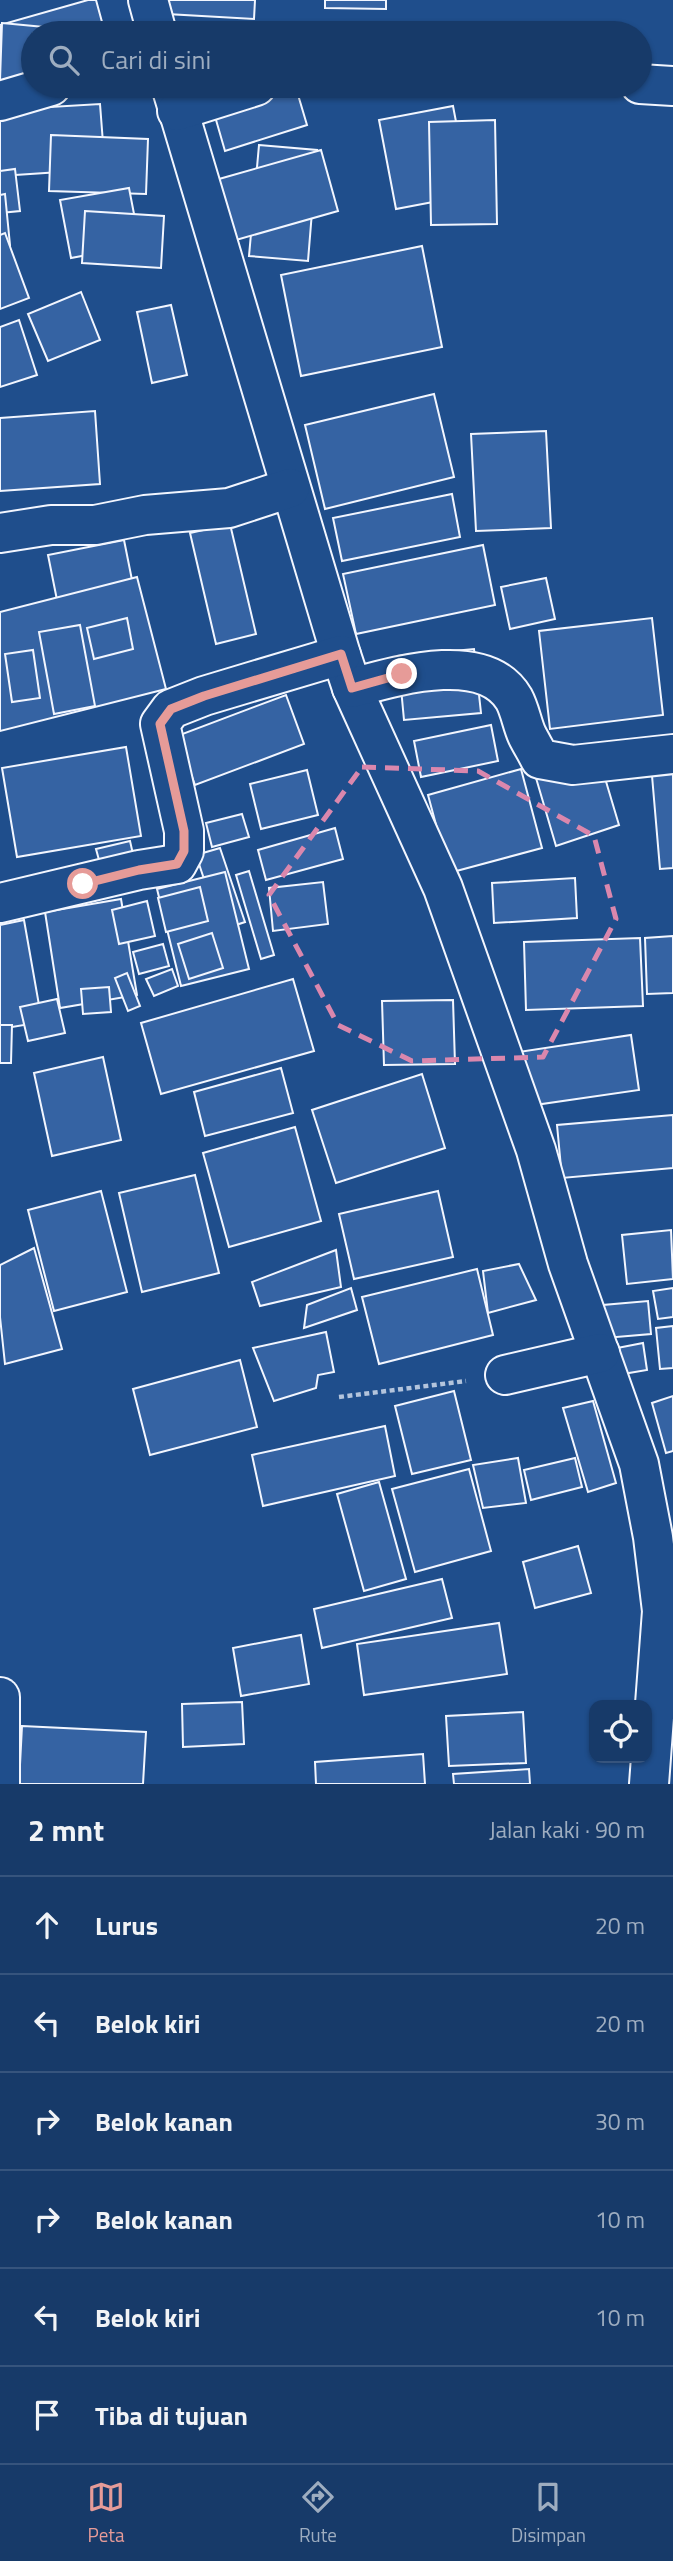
<!DOCTYPE html>
<html lang="id">
<head>
<meta charset="utf-8">
<style>
  body { margin:0; font-family:"Titillium Web",sans-serif; background:#20416f; color:#f1f3f6 }
  .controls { position:absolute; right:21px; bottom:21px; display:grid; overflow:hidden; border-radius:14px; box-shadow:0 2px 5px #0004 }
  .controls button { width:63px; height:63px; display:grid; place-items:center; padding:0; border:0; border-bottom:2px solid #36547d; background:#173a69; color:#f1f3f6; font:35px sans-serif }
  .stop { position:absolute; width:21px; height:21px; margin:-16px; border:5px solid #e69b98; border-radius:50%; background:#fff }
  .stop.end { background:#e69b98; border-color:#fff; box-shadow:0 2px 7px #0008 }
  .list { margin:0; padding:0; list-style:none }
  h2 { display:flex; justify-content:space-between; align-items:center; height:91px; margin:0; padding:0 28px; font-size:30px }
  h2 small { font-size:23px; font-weight:400; color:#9eadc0 }
  .list li { display:grid; grid-template-columns:46px 1fr auto; gap:21px; align-items:center; box-sizing:border-box; height:98px; padding:0 28px; border-top:2px solid #36547d }
  .list b { display:block; font-size:26px; white-space:nowrap }
  .list em { font-size:23px; font-style:normal; color:#9eadc0 }
  .icon { flex:none; width:38px; height:38px; fill:none; stroke:currentColor; stroke-width:2; stroke-linecap:round; stroke-linejoin:round }
  .map { position:relative; flex:none; width:673px; height:1784px; overflow:hidden }
  .search { position:absolute; background:#173a69; box-shadow:0 2px 5px #0004; left:21px; right:21px; top:21px; height:77px; display:flex; align-items:center; gap:18px; box-sizing:border-box; padding:0 24px; border-radius:38px; color:#9eadc0; font-size:26px }
  .sheet { height:679px; background:#173a69 }
  nav { display:flex; justify-content:space-around; align-items:center; box-sizing:border-box; height:98px; border-top:2px solid #36547d; background:#173a69; font-size:19px; color:#9eadc0 }
  nav a { display:grid; justify-items:center; gap:4px }
  nav .on { color:#e69b98 }
  .map>svg:first-child { display:block }
</style>
</head>
<body>
<div class="map">
<svg width="673" height="1784" viewBox="0 0 673 1784">
  <rect width="100%" height="100%" fill="#1f4e8c"/>
  <g fill="#3563a3" stroke="#f2f6ff" stroke-width="2">
    <polygon points="88,0 96,0 105,33 33,33 33,78 0,87 0,25"/>
    <polygon points="168,0 255,0 254,19 167,14"/>
    <polygon points="325,0 386,0 386,9 325,8"/>
    <polygon points="2,23 108,33 33,33 33,83 0,80"/>
    <polygon points="13,83 22,152 0,155 0,84"/>
    <polygon points="58,86 149,86 148,95"/>
    <polygon points="296,88 307,125 225,151 214,113"/>
    <polygon points="100,104 105,169 0,176 0,110"/>
    <polygon points="453,106 470,195 396,209 379,120"/>
    <polygon points="495,120 497,224 431,225 429,122"/>
    <polygon points="51,135 148,139 146,194 49,191"/>
    <polygon points="259,145 317,150 308,261 249,256"/>
    <polygon points="321,150 338,211 236,240 219,179"/>
    <polygon points="15,169 20,211 0,213 0,171"/>
    <polygon points="129,188 140,245 71,258 60,200"/>
    <polygon points="5,194 10,245 0,246 0,195"/>
    <polygon points="85,211 164,216 161,268 82,263"/>
    <polygon points="5,233 29,298 0,309 0,235"/>
    <polygon points="422,246 442,347 301,376 281,275"/>
    <polygon points="81,292 100,340 48,361 28,314"/>
    <polygon points="171,305 187,375 152,383 137,312"/>
    <polygon points="19,320 37,375 0,387 0,327"/>
    <polygon points="434,394 454,477 325,509 305,425"/>
    <polygon points="95,411 100,484 0,491 0,418"/>
    <polygon points="546,431 551,528 476,531 471,434"/>
    <polygon points="452,494 460,537 342,561 333,518"/>
    <polygon points="230,524 256,634 216,644 190,533"/>
    <polygon points="124,540 135,595 59,610 48,555"/>
    <polygon points="483,545 495,605 356,634 343,574"/>
    <polygon points="137,577 166,689 0,731 0,612"/>
    <polygon points="546,578 555,619 510,629 501,587"/>
    <polygon points="127,618 133,649 94,659 87,628"/>
    <polygon points="652,618 663,715 550,729 539,631"/>
    <polygon points="80,625 95,706 54,714 39,632"/>
    <polygon points="474,649 481,713 404,720 398,656"/>
    <polygon points="33,650 40,698 12,702 5,654"/>
    <polygon points="286,695 304,744 195,785 177,736"/>
    <polygon points="491,725 498,761 421,777 414,741"/>
    <polygon points="126,747 141,836 17,857 2,768"/>
    <polygon points="599,758 619,825 556,846 536,778"/>
    <polygon points="673,762 673,868 660,869 651,764"/>
    <polygon points="521,769 542,848 449,873 428,795"/>
    <polygon points="307,770 318,815 261,829 250,784"/>
    <polygon points="242,814 249,837 212,847 206,823"/>
    <polygon points="335,828 343,859 266,880 258,850"/>
    <polygon points="130,841 135,863 102,871 96,849"/>
    <polygon points="220,848 245,922 221,930 196,855"/>
    <polygon points="249,871 274,955 261,959 236,875"/>
    <polygon points="225,872 249,969 181,986 157,889"/>
    <polygon points="575,878 577,918 494,923 492,883"/>
    <polygon points="323,882 328,924 273,931 269,888"/>
    <polygon points="200,887 208,921 166,932 158,898"/>
    <polygon points="121,899 137,995 60,1008 45,912"/>
    <polygon points="147,901 155,936 119,944 112,910"/>
    <polygon points="24,920 42,1022 0,1029 0,925"/>
    <polygon points="212,933 223,968 189,979 178,944"/>
    <polygon points="673,936 673,993 647,994 645,938"/>
    <polygon points="640,938 643,1006 526,1010 524,942"/>
    <polygon points="163,944 169,966 139,974 133,952"/>
    <polygon points="172,969 178,986 154,996 146,979"/>
    <polygon points="127,973 140,1006 128,1011 115,978"/>
    <polygon points="293,979 314,1051 161,1094 141,1023"/>
    <polygon points="109,987 111,1012 83,1014 81,989"/>
    <polygon points="57,999 65,1033 28,1041 20,1007"/>
    <polygon points="453,1000 455,1064 384,1065 382,1001"/>
    <polygon points="0,1025 12,1025 11,1063 0,1063"/>
    <polygon points="631,1035 639,1090 521,1107 512,1053"/>
    <polygon points="103,1057 121,1140 52,1156 34,1073"/>
    <polygon points="281,1068 293,1113 205,1136 194,1092"/>
    <polygon points="422,1074 445,1148 336,1183 312,1110"/>
    <polygon points="673,1115 673,1168 562,1178 557,1125"/>
    <polygon points="295,1127 321,1221 229,1247 203,1153"/>
    <polygon points="195,1175 219,1273 142,1292 119,1193"/>
    <polygon points="101,1191 127,1292 54,1311 28,1210"/>
    <polygon points="438,1191 453,1257 354,1279 339,1214"/>
    <polygon points="671,1230 673,1279 627,1284 622,1235"/>
    <polygon points="34,1248 62,1349 5,1364 0,1317 0,1265"/>
    <polygon points="336,1250 341,1287 260,1306 252,1282"/>
    <polygon points="519,1264 536,1300 488,1313 483,1271"/>
    <polygon points="477,1269 493,1335 379,1364 362,1297"/>
    <polygon points="351,1288 357,1310 304,1328 307,1305"/>
    <polygon points="673,1288 673,1317 658,1319 653,1291"/>
    <polygon points="648,1301 651,1334 605,1338 603,1305"/>
    <polygon points="673,1326 673,1368 660,1369 656,1328"/>
    <polygon points="326,1332 334,1372 318,1375 316,1388 274,1401 253,1348"/>
    <polygon points="643,1343 647,1370 617,1375 612,1349"/>
    <polygon points="240,1360 257,1427 150,1455 133,1389"/>
    <polygon points="454,1391 471,1460 412,1474 395,1406"/>
    <polygon points="673,1396 673,1451 666,1453 652,1403"/>
    <polygon points="593,1401 616,1483 588,1492 563,1408"/>
    <polygon points="385,1426 395,1476 263,1506 252,1455"/>
    <polygon points="518,1458 526,1503 483,1508 473,1465"/>
    <polygon points="575,1458 582,1487 531,1500 524,1470"/>
    <polygon points="469,1469 491,1551 415,1572 392,1489"/>
    <polygon points="379,1482 406,1579 364,1591 337,1494"/>
    <polygon points="578,1546 591,1593 535,1608 523,1562"/>
    <polygon points="442,1579 452,1618 322,1648 314,1609"/>
    <polygon points="499,1623 507,1674 364,1695 357,1644"/>
    <polygon points="301,1635 309,1684 241,1696 233,1648"/>
    <polygon points="242,1702 244,1744 183,1747 182,1704"/>
    <polygon points="523,1712 526,1763 449,1766 446,1716"/>
    <polygon points="22,1726 146,1732 143,1784 19,1784"/>
    <polygon points="423,1754 425,1784 316,1784 315,1762"/>
    <polygon points="529,1769 530,1784 454,1784 453,1774"/>
  </g>
  <g fill="none" stroke-linecap="round" stroke-linejoin="round">
    <g stroke="#f2f6ff" stroke-width="42">
      <g id="minor">
        <polyline points="148,0 157,33"/>
        <polyline points="640,84 673,86"/>
        <polyline points="171,86 341,655 352,688 443,888 536,1150 568,1264 639,1464 653,1537 662,1611 649,1784"/>
        <polyline points="0,101 51,86"/>
        <polyline points="177,111 256,86"/>
        <polyline points="0,533 51,525 95,525 145,515 229,508 290,488"/>
        <path d="M352,688c44,-12 133,-39 162,11 6,11 8,25 13,36 4,8 9,16 13,24l33,6 100,-11"/>
        <polyline points="0,903 139,870 177,864 184,851 184,831 160,724 171,709 204,696 341,655"/>
        <polyline points="505,1375 600,1353"/>
        <polyline points="0,1697 0,1784"/>
      </g>
    </g>
    <polyline stroke="#b3c4dc" stroke-width="4.5" stroke-dasharray="5 3.5" stroke-linecap="butt" points="339,1397 466,1381"/>
    <use href="#minor" stroke="#1f4e8c" stroke-width="38"/>
  </g>
  <g fill="none" stroke-linecap="round" stroke-linejoin="round">
    <polyline stroke="#e69b98" stroke-width="9" points="83,884 139,870 177,864 184,851 184,831 160,724 171,709 204,696 341,654 352,688 402,674"/>
  </g>
  <path fill="none" stroke="#da87ad" stroke-width="5" stroke-dasharray="14 9" stroke-linejoin="round" d="M362,767l116,4 116,65 22,83 -73,138 -131,4 -74,-36 -69,-130z"/>
</svg>
<div class="controls">
<button><svg class="icon" aria-label="locate" viewBox="0 0 24 24"><circle cx="12" cy="12" r="6"/><path d="M12 2v4M12 18v4M2 12h4M18 12h4"/></svg></button>
</div>
<div class="stop" style="left:83px;top:884px"></div>
<div class="stop end" style="left:402px;top:674px"></div>
<div class="search"><svg class="icon" aria-label="search" viewBox="0 0 24 24"><circle cx="10" cy="10" r="6"/><path d="M15 15l6 6"/></svg>Cari di sini</div>
</div>
<section class="sheet">
<h2>2 mnt<small>Jalan kaki · 90 m</small></h2>
<ul class="list">
<li><svg class="icon" aria-label="ahead" viewBox="0 0 24 24"><path d="M12 20V5M6 11l6-6 6 6"/></svg><div><b>Lurus</b></div><em>20 m</em></li>
<li><svg class="icon" aria-label="left" viewBox="0 0 24 24"><path d="M17 20v-9H6M10 6l-5 5 5 5"/></svg><div><b>Belok kiri</b></div><em>20 m</em></li>
<li><svg class="icon" aria-label="right" viewBox="0 0 24 24"><path d="M7 20v-9h11M14 6l5 5-5 5"/></svg><div><b>Belok kanan</b></div><em>30 m</em></li>
<li><svg class="icon" aria-label="right" viewBox="0 0 24 24"><path d="M7 20v-9h11M14 6l5 5-5 5"/></svg><div><b>Belok kanan</b></div><em>10 m</em></li>
<li><svg class="icon" aria-label="left" viewBox="0 0 24 24"><path d="M17 20v-9H6M10 6l-5 5 5 5"/></svg><div><b>Belok kiri</b></div><em>10 m</em></li>
<li><svg class="icon" aria-label="arrive" viewBox="0 0 24 24"><path d="M6 21V4h12l-3 4 3 4H6"/></svg><div><b>Tiba di tujuan</b></div></li>
</ul>
</section>
<nav>
<a class="on"><svg class="icon" aria-label="map" viewBox="0 0 24 24"><path d="M3 6l6-2 6 2 6-2v14l-6 2-6-2-6 2zM9 4v14M15 6v14"/></svg>Peta</a>
<a><svg class="icon" aria-label="directions" viewBox="0 0 24 24"><path d="M12 3l9 9-9 9-9-9zM9 14v-3h6M13 9l2 2-2 2"/></svg>Rute</a>
<a><svg class="icon" aria-label="saved" viewBox="0 0 24 24"><path d="M7 4h10v16l-5-4-5 4z"/></svg>Disimpan</a>
</nav>
</body>
</html>
